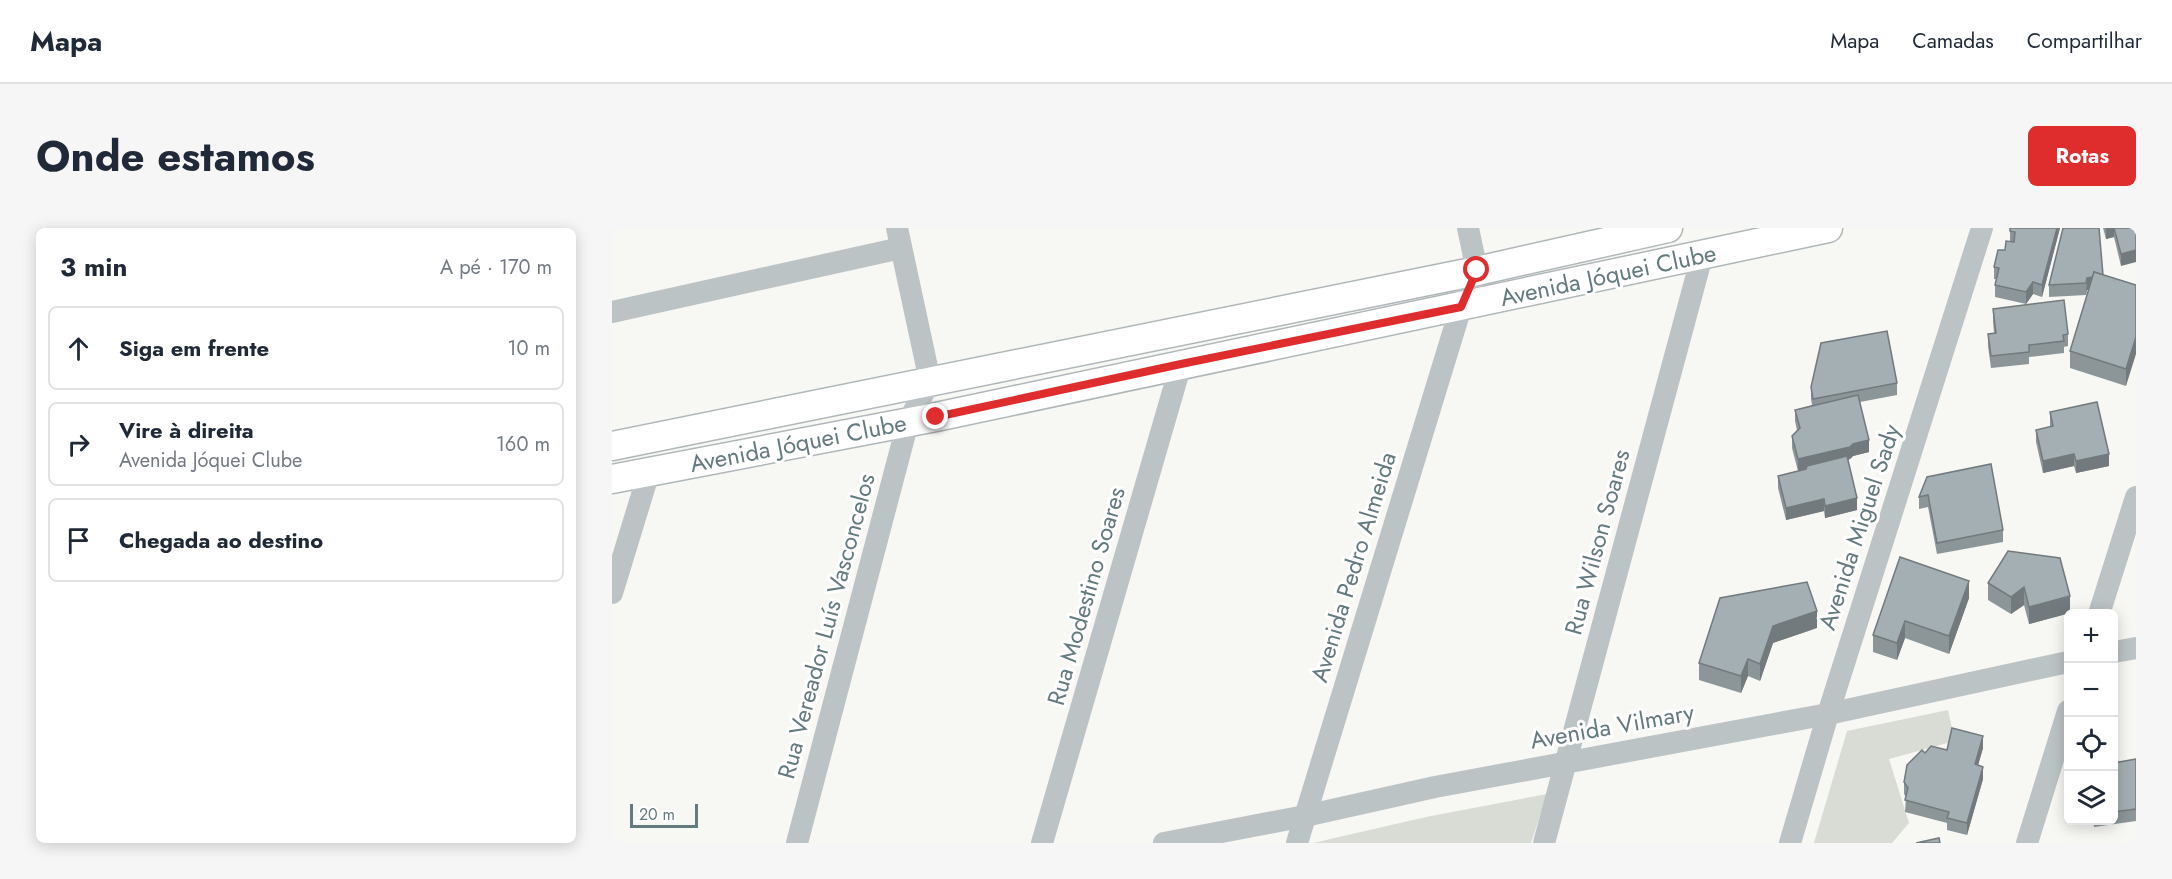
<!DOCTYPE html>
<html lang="pt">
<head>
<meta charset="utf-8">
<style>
  body { margin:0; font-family:Jost,sans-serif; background:#f6f6f7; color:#1f2937 }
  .controls { position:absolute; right:18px; bottom:18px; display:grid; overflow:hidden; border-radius:9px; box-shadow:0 3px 15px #0003 }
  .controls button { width:54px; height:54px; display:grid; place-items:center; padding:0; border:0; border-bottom:2px solid #e0e1e3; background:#fff; color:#1f2937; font:30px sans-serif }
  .scale { position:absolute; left:18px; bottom:15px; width:68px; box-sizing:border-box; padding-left:6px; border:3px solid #637a7f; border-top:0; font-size:16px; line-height:21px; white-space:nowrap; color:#637a7f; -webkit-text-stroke:4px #fff; paint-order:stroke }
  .stop { position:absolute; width:18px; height:18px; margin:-14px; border:4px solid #df2d2e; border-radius:50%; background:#fff }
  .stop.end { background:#df2d2e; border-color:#fff; box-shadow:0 2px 6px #0008 }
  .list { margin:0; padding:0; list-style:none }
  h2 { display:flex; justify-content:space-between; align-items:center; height:78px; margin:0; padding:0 24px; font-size:26px }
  h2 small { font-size:20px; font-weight:400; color:#747a83 }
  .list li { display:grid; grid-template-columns:39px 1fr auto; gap:18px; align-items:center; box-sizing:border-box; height:84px; margin:0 12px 12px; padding:0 12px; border:2px solid #e0e1e3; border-radius:9px }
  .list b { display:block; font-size:22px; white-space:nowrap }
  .list p { margin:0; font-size:20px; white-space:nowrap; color:#747a83 }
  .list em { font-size:20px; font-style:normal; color:#747a83 }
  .icon { flex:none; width:33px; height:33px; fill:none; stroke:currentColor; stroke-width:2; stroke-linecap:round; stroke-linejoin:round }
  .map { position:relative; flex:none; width:1524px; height:615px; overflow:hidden; border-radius:9px }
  header { display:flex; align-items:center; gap:36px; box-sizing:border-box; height:84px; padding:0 30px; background:#fff; border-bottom:2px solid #e0e1e3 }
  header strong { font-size:28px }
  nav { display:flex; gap:33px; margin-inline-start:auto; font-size:21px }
  .intro { display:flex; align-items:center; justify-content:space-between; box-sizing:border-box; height:144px; padding:0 36px }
  h1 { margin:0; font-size:42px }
  .button { padding:15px 27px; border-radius:9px; background:#df2d2e; color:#fff; font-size:21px; font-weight:700 }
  main { display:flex; gap:36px; padding:0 36px }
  aside { flex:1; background:#fff; border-radius:9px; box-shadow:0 3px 15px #0003 }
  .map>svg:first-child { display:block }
</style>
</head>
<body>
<header>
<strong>Mapa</strong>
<nav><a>Mapa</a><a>Camadas</a><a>Compartilhar</a></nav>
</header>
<div class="intro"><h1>Onde estamos</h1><a class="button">Rotas</a></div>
<main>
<aside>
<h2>3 min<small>A pé · 170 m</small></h2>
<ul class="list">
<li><svg class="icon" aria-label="ahead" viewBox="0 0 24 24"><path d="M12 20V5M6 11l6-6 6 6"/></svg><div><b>Siga em frente</b></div><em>10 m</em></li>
<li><svg class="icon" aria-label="right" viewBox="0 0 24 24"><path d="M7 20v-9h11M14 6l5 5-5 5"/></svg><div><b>Vire à direita</b><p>Avenida Jóquei Clube</p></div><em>160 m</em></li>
<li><svg class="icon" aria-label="arrive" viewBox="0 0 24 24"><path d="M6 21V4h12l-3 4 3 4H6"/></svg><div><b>Chegada ao destino</b></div></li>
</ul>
</aside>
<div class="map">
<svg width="1524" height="615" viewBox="0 0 1524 615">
  <rect width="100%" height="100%" fill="#f7f7f4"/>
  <g fill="#d9dcd4">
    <polygon points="1336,482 1343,513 1277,531 1297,595 1280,615 1202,615 1235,503"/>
    <polygon points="935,566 919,615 701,615 814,589"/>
  </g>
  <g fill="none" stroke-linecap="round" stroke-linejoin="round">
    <g stroke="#b0b7b9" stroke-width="31">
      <g id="major">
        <polyline points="0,218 865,43 1056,0"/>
        <polyline points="0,251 324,189 1216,0"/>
      </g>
    </g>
    <g stroke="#bcc3c5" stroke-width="22">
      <polyline points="0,84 289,20"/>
      <polyline points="0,365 37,244"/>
      <polyline points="1487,386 1524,269"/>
      <polyline points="1502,424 1524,420"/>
      <polyline points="185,615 296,194 318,153 285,0"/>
      <polyline points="430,615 569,136"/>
      <polyline points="552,615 693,588 823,559 1216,486 1456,434"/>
      <polyline points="685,615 849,79 865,43 856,0"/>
      <polyline points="932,615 1090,28"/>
      <polyline points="1178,615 1216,486 1370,0"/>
      <polyline points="1415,615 1456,483"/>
    </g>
    <use href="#major" stroke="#fff" stroke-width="28"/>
  </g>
  <g fill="#8c9699">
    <polygon points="1448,0 1430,69 1421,66 1414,76 1383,69 1383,57 1384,51 1382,51 1382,39 1398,14 1398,3"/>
    <polygon points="1491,0 1524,0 1509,38 1502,9 1494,11"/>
    <polygon points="1491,47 1524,57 1514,158 1458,140 1458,123 1477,62 1475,62 1474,67 1437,69 1437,57"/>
    <polygon points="1381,81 1456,106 1456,118 1452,119 1452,125 1417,129 1417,136 1379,140 1376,118 1376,106 1382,105 1381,93"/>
    <polygon points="1285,155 1285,167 1248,174 1257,224 1241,228 1238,231 1236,232 1245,282 1213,290 1212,283 1174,292 1166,260 1166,248 1186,243 1180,220 1180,208 1185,202 1183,193 1183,182 1200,177 1199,171 1199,159"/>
    <polygon points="1438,184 1497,238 1464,245 1462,238 1431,245 1424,214 1424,202 1438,199"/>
    <polygon points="1315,249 1391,302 1391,314 1325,326 1316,279 1307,281 1307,269"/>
    <polygon points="1396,323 1458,385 1417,396 1412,377 1399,386 1376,372 1376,355"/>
    <polygon points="1288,329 1357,370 1337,426 1293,410 1285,432 1261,424 1261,407"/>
    <polygon points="1205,400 1161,415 1148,453 1136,448 1129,465 1087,452 1087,435"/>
    <polygon points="1371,520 1366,537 1371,551 1355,607 1335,602 1335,595 1293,584 1294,569 1292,566 1292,554 1335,522"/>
    <polygon points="1524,531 1524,593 1482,599 1481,592 1502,592 1502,535"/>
  </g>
  <g fill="#727a7d">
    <polygon points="1445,0 1448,0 1430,69 1430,57"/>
    <polygon points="1494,0 1502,0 1502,9 1494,11"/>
    <polygon points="1524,22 1524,34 1509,38 1509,26"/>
    <polygon points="1485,48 1485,60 1475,62 1474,67 1475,50"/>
    <polygon points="1421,54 1421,66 1414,76 1414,64"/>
    <polygon points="1524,109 1524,126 1514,158 1514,141"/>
    <polygon points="1257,212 1257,224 1241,228 1238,231 1186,243 1186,231"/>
    <polygon points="1462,226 1462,238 1431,245 1431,233"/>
    <polygon points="1497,226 1497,238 1464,245 1464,233"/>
    <polygon points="1245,270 1245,282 1213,290 1213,278"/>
    <polygon points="1212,271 1212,283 1174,292 1174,280"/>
    <polygon points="1357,353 1357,370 1337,426 1337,408"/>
    <polygon points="1412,359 1412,377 1399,386 1399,369"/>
    <polygon points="1458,368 1458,385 1417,396 1417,379"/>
    <polygon points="1205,383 1205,400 1161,415 1148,453 1148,436 1161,398"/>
    <polygon points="1293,393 1293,410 1285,432 1285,415"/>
    <polygon points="1136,431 1136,448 1129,465 1129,448"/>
    <polygon points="1371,508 1371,520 1363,548 1363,536"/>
    <polygon points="1371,539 1371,551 1355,607 1355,595"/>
  </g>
  <g fill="#a3afb2" stroke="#727a7d" stroke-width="1.5">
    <polygon points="1398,0 1445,0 1430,57 1421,54 1414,64 1383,57 1387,40 1382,39 1386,22 1393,22 1394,13 1402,14 1403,4 1398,3"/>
    <polygon points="1451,0 1487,0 1491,47 1482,44 1481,49 1475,50 1474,55 1437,57"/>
    <polygon points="1502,0 1524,0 1524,22 1509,26"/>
    <polygon points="1482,44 1524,57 1524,109 1514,141 1458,123"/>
    <polygon points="1452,72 1456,106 1451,107 1452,113 1417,117 1417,124 1379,128 1376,106 1384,105 1381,81"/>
    <polygon points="1275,103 1285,155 1201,171 1199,159 1209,115"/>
    <polygon points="1246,167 1257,212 1241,216 1238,219 1186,231 1180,208 1188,200 1183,182"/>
    <polygon points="1485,174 1497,226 1464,233 1462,226 1431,233 1424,202 1441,198 1438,184"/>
    <polygon points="1235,228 1245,270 1213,278 1212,271 1174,280 1166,248 1194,241 1195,238"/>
    <polygon points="1379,236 1391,302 1325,315 1316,267 1307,269 1315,249"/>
    <polygon points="1396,323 1448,330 1458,368 1417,379 1412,359 1399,369 1376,355"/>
    <polygon points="1288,329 1357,353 1337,408 1293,393 1285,415 1261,407"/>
    <polygon points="1195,354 1205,383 1161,398 1148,436 1136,431 1129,448 1087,435 1108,370"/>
    <polygon points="1340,500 1371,508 1363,536 1371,539 1355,595 1335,590 1337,584 1293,572 1296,560 1292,554 1295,537 1310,522 1313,525 1319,518 1335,522"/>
    <polygon points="1524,531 1524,581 1502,584 1502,535"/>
    <polygon points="1327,610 1328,615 1304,615"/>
  </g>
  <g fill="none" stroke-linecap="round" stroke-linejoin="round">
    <polyline stroke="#df2d2e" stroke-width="8" points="324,189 569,136 849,79 865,42"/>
  </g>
  <g text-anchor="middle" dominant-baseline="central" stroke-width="6" stroke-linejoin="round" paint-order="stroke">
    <g font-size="24" fill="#637a7f" stroke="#fff">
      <text transform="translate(996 47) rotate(-12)">Avenida Jóquei Clube</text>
      <text transform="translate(186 215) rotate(-11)">Avenida Jóquei Clube</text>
      <text transform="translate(1247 299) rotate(-72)">Avenida Miguel Sady</text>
      <text transform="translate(985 314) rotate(-75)">Rua Wilson Soares</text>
      <text transform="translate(741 339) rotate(-73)">Avenida Pedro Almeida</text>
      <text transform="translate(474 368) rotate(-74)">Rua Modestino Soares</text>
      <text transform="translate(214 398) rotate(-75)">Rua Vereador Luís Vasconcelos</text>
      <text transform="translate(1000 498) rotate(-10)">Avenida Vilmary</text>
    </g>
  </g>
</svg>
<div class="controls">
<button>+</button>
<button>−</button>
<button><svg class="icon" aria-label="locate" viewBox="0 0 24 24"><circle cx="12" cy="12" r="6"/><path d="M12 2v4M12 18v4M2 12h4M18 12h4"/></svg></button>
<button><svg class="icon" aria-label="layers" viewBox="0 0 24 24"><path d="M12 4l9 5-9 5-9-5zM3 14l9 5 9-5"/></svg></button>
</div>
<div class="scale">20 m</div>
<div class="stop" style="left:865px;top:42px"></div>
<div class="stop end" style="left:324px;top:189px"></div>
</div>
</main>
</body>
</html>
